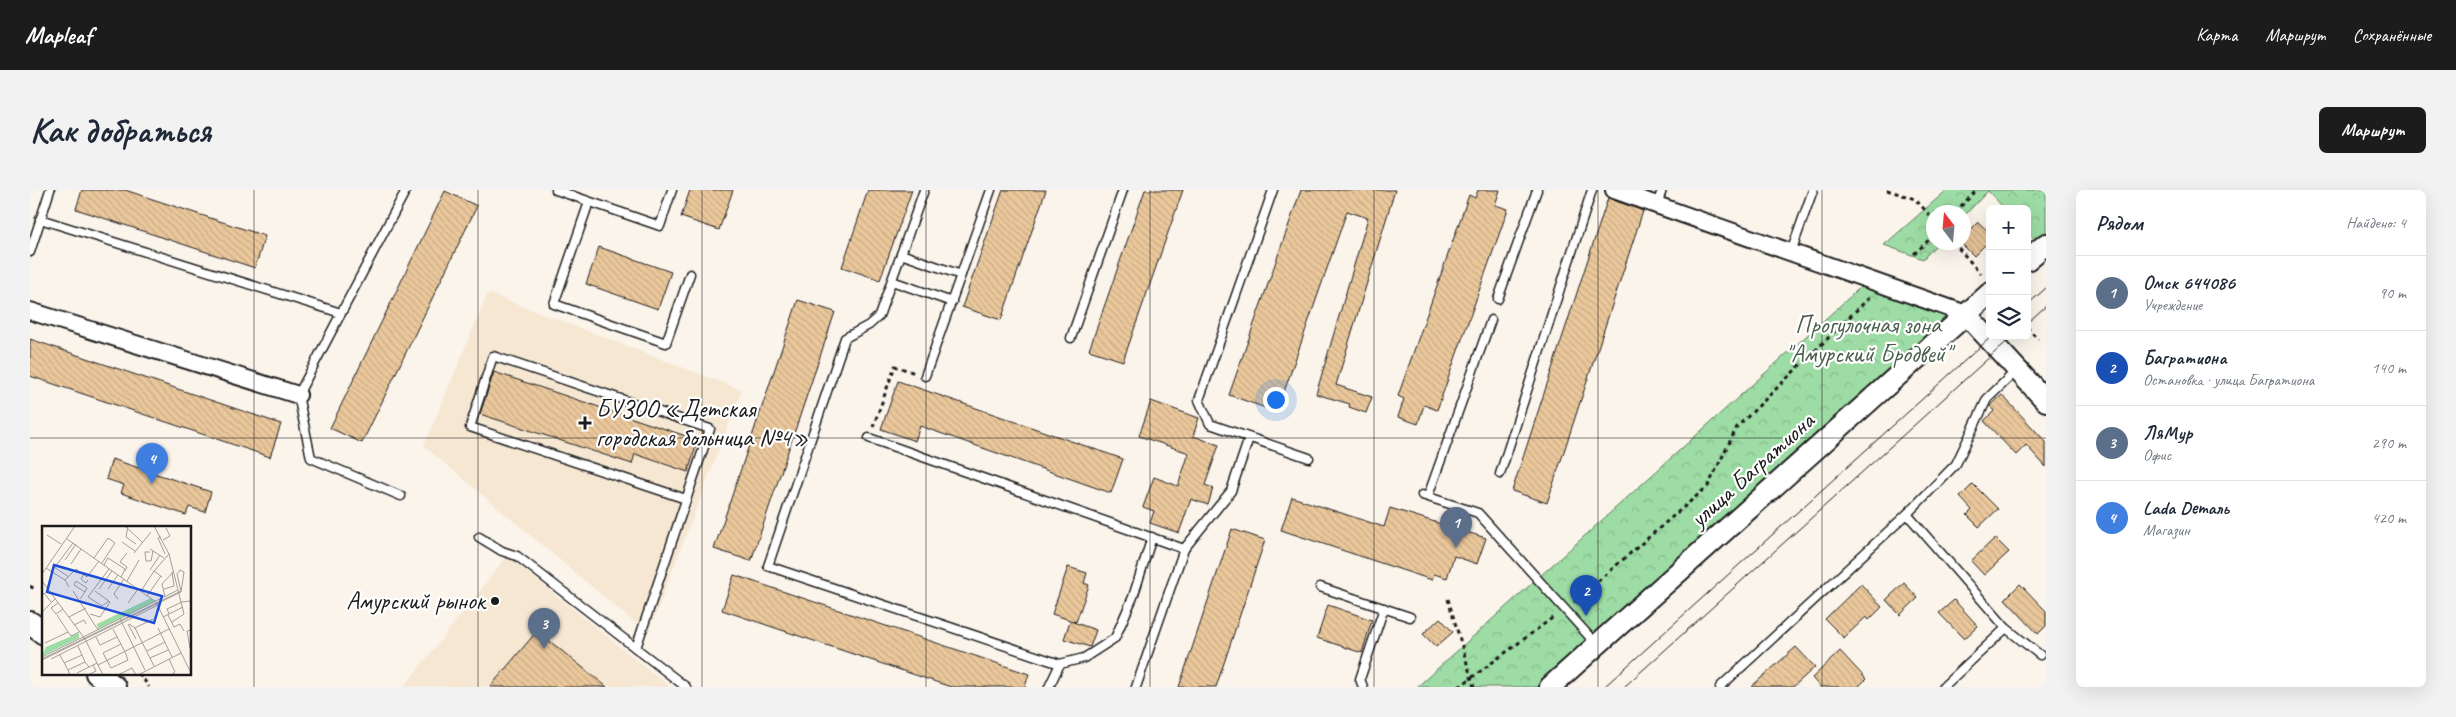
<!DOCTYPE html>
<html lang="ru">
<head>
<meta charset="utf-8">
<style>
  body { margin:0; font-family:Caveat,sans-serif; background:#f2f2f3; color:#1f2937 }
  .controls { position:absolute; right:15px; top:15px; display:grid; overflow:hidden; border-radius:8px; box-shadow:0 5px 20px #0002 }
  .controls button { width:45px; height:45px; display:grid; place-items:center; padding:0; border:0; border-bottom:1px solid #e0e1e3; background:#fff; color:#1f2937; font:25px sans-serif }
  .compass { position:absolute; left:1896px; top:15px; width:45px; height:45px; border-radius:50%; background:#fff; box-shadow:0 5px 20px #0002; rotate:344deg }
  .you { position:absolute; left:1245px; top:209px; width:18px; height:18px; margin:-12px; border:4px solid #fff; border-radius:50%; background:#1a73e8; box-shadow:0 0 0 8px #1a73e833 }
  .badge { display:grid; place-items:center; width:32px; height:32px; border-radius:50%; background:#1c1c1c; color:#fff; font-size:16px; font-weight:700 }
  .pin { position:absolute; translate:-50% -41px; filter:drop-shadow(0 1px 2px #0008) }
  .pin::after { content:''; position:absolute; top:26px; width:18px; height:15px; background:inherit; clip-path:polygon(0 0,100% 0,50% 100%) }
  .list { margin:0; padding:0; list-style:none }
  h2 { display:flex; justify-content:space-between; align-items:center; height:65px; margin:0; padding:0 20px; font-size:21px }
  h2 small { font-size:16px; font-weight:400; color:#747a83 }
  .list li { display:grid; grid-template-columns:32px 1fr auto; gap:15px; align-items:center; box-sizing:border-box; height:75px; padding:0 20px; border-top:1px solid #e0e1e3 }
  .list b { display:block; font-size:19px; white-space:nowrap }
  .list p { margin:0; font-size:16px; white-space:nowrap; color:#747a83 }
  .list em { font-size:16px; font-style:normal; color:#747a83 }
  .icon { flex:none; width:28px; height:28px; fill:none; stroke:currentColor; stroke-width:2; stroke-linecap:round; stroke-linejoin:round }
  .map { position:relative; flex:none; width:2016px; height:497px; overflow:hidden; border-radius:8px }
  header { display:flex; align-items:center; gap:30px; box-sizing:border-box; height:70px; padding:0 25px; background:#1c1c1c; color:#fff }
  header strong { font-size:24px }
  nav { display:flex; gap:28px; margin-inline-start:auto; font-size:18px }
  .intro { display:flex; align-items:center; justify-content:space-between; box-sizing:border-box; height:120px; padding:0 30px }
  h1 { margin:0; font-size:35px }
  .button { padding:12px 22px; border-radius:8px; background:#1c1c1c; color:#fff; font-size:18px; font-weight:700 }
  main { display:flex; gap:30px; padding:0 30px }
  aside { flex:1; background:#fff; border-radius:8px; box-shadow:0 5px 20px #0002 }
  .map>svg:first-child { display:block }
</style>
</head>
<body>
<header>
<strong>Mapleaf</strong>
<nav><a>Карта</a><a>Маршрут</a><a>Сохранённые</a></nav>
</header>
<div class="intro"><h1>Как добраться</h1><a class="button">Маршрут</a></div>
<main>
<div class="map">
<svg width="2016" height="497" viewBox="0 0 2016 497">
  <defs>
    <pattern id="park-crowns" width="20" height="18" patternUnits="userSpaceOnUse" patternTransform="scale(1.25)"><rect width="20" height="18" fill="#9ddca4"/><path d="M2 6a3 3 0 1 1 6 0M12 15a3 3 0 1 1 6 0" fill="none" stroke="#87bc8d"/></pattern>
    <pattern id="building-back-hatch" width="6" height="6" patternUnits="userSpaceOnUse" patternTransform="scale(1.25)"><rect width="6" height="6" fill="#ebc89c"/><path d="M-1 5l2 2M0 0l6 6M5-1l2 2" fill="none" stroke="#c9ab86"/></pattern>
  </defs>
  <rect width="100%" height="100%" fill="#fbf4eb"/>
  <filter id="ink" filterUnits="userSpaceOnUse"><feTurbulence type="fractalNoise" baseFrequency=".02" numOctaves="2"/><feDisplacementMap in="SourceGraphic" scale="10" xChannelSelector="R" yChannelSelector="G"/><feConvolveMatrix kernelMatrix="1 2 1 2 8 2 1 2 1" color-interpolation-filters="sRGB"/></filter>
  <g filter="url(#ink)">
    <g fill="#f6e7d3">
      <polygon points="458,103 712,200 618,444 394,256"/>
      <polygon points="477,366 640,497 374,497"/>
    </g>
    <g fill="url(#park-crowns)" stroke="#5c7c60">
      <polygon points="1917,0 2016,0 2016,46 2008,53 1997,41 1997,19 1975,19 1958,1 1934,26 1934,22 1904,22 1904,52 1908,53 1893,69 1854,55"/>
      <polygon points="1844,85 1916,122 1917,131 1513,497 1387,497"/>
    </g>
    <g fill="url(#building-back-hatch)" stroke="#1c1c1c">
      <polygon points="52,0 95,0 235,46 225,78 46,19"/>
      <polygon points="660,0 703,0 689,40 651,27"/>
      <polygon points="838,0 882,0 850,90 812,77"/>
      <polygon points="973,0 1016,0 971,130 932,117"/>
      <polygon points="1115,0 1153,0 1093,171 1059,160"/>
      <polygon points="1271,0 1365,0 1306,195 1342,207 1336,223 1319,217 1320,214 1286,204 1338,28 1317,21 1247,222 1199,205"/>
      <polygon points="1448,0 1470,0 1465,15 1478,19 1407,220 1394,215 1388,234 1368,227 1374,209 1368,206 1439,5 1445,8"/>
      <polygon points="415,1 447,16 332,253 300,238"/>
      <polygon points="1578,8 1613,21 1517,313 1482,301"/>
      <polygon points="1948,32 1960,43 1960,50 1944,66 1930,52 1934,52 1934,47"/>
      <polygon points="569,57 641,82 628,119 556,94"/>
      <polygon points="768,110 805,122 721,371 684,359"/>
      <polygon points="0,149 251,234 240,267 0,186"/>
      <polygon points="464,182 668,250 658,282 605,264 602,274 450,224"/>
      <polygon points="868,191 1093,269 1081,303 890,236 885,251 851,239"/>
      <polygon points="1972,205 2016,252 2016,277 1996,255 1986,265 1954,231 1964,221 1960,216"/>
      <polygon points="1121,211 1169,228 1163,246 1189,255 1175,295 1183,298 1178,315 1161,309 1149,343 1120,333 1124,321 1113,317 1124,287 1148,296 1159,263 1109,246"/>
      <polygon points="82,269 181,302 175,322 159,317 156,325 91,303 94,295 76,289"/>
      <polygon points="1943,294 1968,319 1949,337 1937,325 1942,320 1930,307"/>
      <polygon points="1262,307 1354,337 1360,318 1456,348 1447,374 1424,366 1417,388 1404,384 1402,390 1251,340"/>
      <polygon points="1202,339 1235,350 1186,497 1149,497"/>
      <polygon points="1965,348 1979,362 1954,385 1941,371"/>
      <polygon points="1038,377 1057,383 1054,393 1059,395 1046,432 1022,424"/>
      <polygon points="704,385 999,484 995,497 921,497 692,420"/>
      <polygon points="1874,393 1888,408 1870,425 1856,410"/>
      <polygon points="1831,394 1852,417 1839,430 1836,427 1814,448 1795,429"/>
      <polygon points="1990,394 2016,421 2016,436 2008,444 1975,409"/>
      <polygon points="1924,410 1948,436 1934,449 1909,423"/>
      <polygon points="1298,415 1342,430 1332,463 1287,448"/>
      <polygon points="1410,428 1423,442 1406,457 1393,444"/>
      <polygon points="1040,431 1066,440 1060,457 1034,449"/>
      <polygon points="507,441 577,497 460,497"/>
      <polygon points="1766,457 1785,477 1763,497 1721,497"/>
      <polygon points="1810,461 1836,489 1828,497 1790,497 1782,488"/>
    </g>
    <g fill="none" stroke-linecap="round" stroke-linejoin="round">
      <g stroke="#1c1c1c" stroke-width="11">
        <g id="service">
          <polyline points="526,0 630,36 642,0"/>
          <polyline points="894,0 849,126 839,135 815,148 738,376 1030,474 1054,468 1085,448 1103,407 1122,347"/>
          <polyline points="1243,0 1169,210 1180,234 1279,268"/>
          <polyline points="559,12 524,114 636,153 660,84"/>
          <polyline points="1627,15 1632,0"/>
          <polyline points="10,29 311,123"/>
          <polyline points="0,62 20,0"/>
          <polyline points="1761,62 1783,0"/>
          <polyline points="871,64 931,85"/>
          <polyline points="862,91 922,112"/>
          <polyline points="1468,109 1507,0"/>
          <polyline points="1041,148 1093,0"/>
          <polyline points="895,186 961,0"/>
          <polyline points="839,248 1154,359 1106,497"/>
          <polyline points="1470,284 1562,0"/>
          <polyline points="1392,305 1448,323 1567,455"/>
          <polyline points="371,306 281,268 268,205 376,0"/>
          <polyline points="1398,306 1461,130"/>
          <polyline points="1877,324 1976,438 2010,465"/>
          <polyline points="449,347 472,361 487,366 656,497"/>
          <polyline points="1154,359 1201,301 1219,248"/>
          <polyline points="1290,397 1380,427"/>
          <polyline points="606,458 680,239 463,166 440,237 656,309"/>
          <polyline points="1019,497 1030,474"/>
          <polyline points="1333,497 1330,489 1354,418"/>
          <polyline points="1690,497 1877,324 1926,274 1957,209 1987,180"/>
          <polyline points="1913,497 1976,438"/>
        </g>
      </g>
      <g stroke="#1c1c1c" stroke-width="20">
        <g id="minor">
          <polyline points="1584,0 1936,124"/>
          <polyline points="0,121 268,205"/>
        </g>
      </g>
      <g stroke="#1c1c1c" stroke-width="24">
        <g id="tertiary">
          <polyline points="1997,70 2016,54"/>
          <polyline points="1936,124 2016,211"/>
          <polyline points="1520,497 1960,103"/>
        </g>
      </g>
      <g stroke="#1c1c1c" stroke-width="26">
        <g id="secondary">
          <polyline points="0,433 14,443"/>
          <polyline points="67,483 84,497"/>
        </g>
      </g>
      <g stroke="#1c1c1c" stroke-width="3" stroke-dasharray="4 4" stroke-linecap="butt">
        <polyline points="1857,0 1885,9 1904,30"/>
        <polyline points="1925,22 1947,0"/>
        <polyline points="1923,52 1951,84"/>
        <polyline points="1884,64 1904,45"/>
        <polyline points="1997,137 2008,149"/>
        <polyline points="843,237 865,176 885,183"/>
        <polyline points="0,396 6,400"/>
        <polyline points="1418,409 1444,497"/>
        <polyline points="1544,412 1678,296 1707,237 1840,107"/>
        <polyline points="109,483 119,497"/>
        <polyline points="1429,497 1525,426"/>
      </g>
      <use href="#service" stroke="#fff" stroke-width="8"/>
      <use href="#minor" stroke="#fff" stroke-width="16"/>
      <use href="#tertiary" stroke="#fff" stroke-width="20"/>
      <use href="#secondary" stroke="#fff" stroke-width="22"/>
      <g stroke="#1c1c1c" stroke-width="1">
        <polyline points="1997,115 2016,98"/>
        <polyline points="1997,133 2016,116"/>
        <polyline points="1574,497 1962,146"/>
        <polyline points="1594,497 1983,146"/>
      </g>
    </g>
  </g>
  <path fill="none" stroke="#1c1c1c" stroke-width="1" stroke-opacity="0.55" d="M224,0v497M448,0v497M672,0v497M896,0v497M1120,0v497M1344,0v497M1568,0v497M1792,0v497M0,248h2016"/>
  <g fill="#1c1c1c" stroke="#fff" stroke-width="2">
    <path d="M552.5 225.5h5v5h5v5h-5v5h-5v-5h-5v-5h5z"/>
    <circle cx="465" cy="411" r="5"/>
  </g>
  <g text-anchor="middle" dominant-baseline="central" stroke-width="4.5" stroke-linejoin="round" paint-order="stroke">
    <g font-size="25" fill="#495f4c" stroke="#fff">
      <text x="1838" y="135">Прогулочная зона<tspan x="1838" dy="29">"Амурский Бродвей"</tspan></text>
    </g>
    <g font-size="25" fill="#1c1c1c" stroke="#fff" text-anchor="start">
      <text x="566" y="219">БУЗОО «Детская<tspan x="566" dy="29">городская больница №4»</tspan></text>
      <text x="455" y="411" text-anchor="end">Амурский рынок</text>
    </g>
    <g font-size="25" fill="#1c1c1c" stroke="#fff">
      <text transform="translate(1722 280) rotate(-42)">улица Багратиона</text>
    </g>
  </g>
  <g transform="translate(12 336)">
    <rect width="149" height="149" fill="#fbf4eb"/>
    <path d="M109,72l4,3 -57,28 -1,-5zM37,107v5l-37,18 4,-9z" fill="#9ddca4"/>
    <path fill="none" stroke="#a29e98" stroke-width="1" d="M83,0l17,16M86,0l-2,11 10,7M112,0l15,28 15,60 -12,8M5,9l14,9M119,11l-3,1 7,16M25,13l89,63 35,71M121,14l7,-4 -4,-8M80,16l13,9M108,23l14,9M108,26h-5l1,9h5l2,-10M92,27l17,-21M52,32l14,-20 7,5 -13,20M23,34l11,-16M29,38l10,-15M62,39l4,-7 17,11 -4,8M12,41l15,10M4,42l19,12 4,7M108,44l10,-15M10,45l21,-28M83,45l2,-4 -7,-5 7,-9M0,48l33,-48M42,48l-3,5 5,4 2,-3M120,51l-8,-6 15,-17M23,54l11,-11 11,8 12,-16M0,55l43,58 18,36M85,55l12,-21M57,63l13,-18M66,63l10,-14M122,63l10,-3 -2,-14M31,65l25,39M99,65l13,-20M0,70l2,-3 7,9M105,70l14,-20M123,71l-3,-13 12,-13M38,73l5,-7 2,-4 -11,-7 -2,4 11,7M76,73l-4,-5 10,-15M67,75l-7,5 -14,-9 21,-28M16,77l-7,5 5,6 7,-5M86,77l10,-14M0,86l13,-13M48,88l10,3 10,-15 -15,-11M127,88l-2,-5 15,-7 8,-1 1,3M15,89l11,17M126,89l6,12 6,-3 4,7M27,91l17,-9M121,91l20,-10M78,93l25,51M86,98l8,15M87,98l6,4 19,38M32,99l10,-5 2,4M93,102l18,-9M116,102l14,29M71,103l12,23 3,8 -17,8 -8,-15 18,-9M41,111l95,-47M54,111l4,8 17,-8M3,117l23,-11 3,4 8,-4M36,120l7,16M148,122l-3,-17 4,-1M105,125l18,-9M18,129l8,15M0,131l41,-20M108,132l18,-8M0,133l139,-68 -4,-17 3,-4 4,2 -3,20 -139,68M9,133l107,-54M127,133l6,13 -4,3M22,137l18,-8M56,139l71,-36M35,147l20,-10M28,149l-2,-5 17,-8 4,5M46,149l8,-4 -3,-6M76,149l14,-7 4,7M96,149l43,-22"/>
    <path fill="#1d4ed8" fill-opacity="0.15" stroke="#1d4ed8" stroke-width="2.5" d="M12,39l108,31 -8,27 -107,-31z"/>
    <rect width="149" height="149" fill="none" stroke="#1c1c1c" stroke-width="2.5"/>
  </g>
</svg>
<div class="controls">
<button>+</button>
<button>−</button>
<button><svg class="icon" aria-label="layers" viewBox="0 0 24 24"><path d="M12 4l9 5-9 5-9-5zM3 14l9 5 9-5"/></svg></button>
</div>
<svg class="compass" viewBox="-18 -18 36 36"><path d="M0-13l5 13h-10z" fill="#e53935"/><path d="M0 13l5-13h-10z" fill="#747a83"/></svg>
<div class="you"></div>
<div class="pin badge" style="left:1426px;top:358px;background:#5c6f8a">1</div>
<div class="pin badge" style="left:1556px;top:426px;background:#1a4fb4">2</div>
<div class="pin badge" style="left:514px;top:459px;background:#5c6f8a">3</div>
<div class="pin badge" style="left:122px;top:294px;background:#3f7fe0">4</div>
</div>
<aside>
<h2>Рядом<small>Найдено: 4</small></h2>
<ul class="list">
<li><span class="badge" style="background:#5c6f8a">1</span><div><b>Омск 644086</b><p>Учреждение</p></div><em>90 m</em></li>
<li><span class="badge" style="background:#1a4fb4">2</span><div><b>Багратиона</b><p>Остановка · улица Багратиона</p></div><em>140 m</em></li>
<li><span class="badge" style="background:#5c6f8a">3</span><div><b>ЛяМур</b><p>Офис</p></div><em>290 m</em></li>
<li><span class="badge" style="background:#3f7fe0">4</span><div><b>Lada Dеталь</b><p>Магазин</p></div><em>420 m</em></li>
</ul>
</aside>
</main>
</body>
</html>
